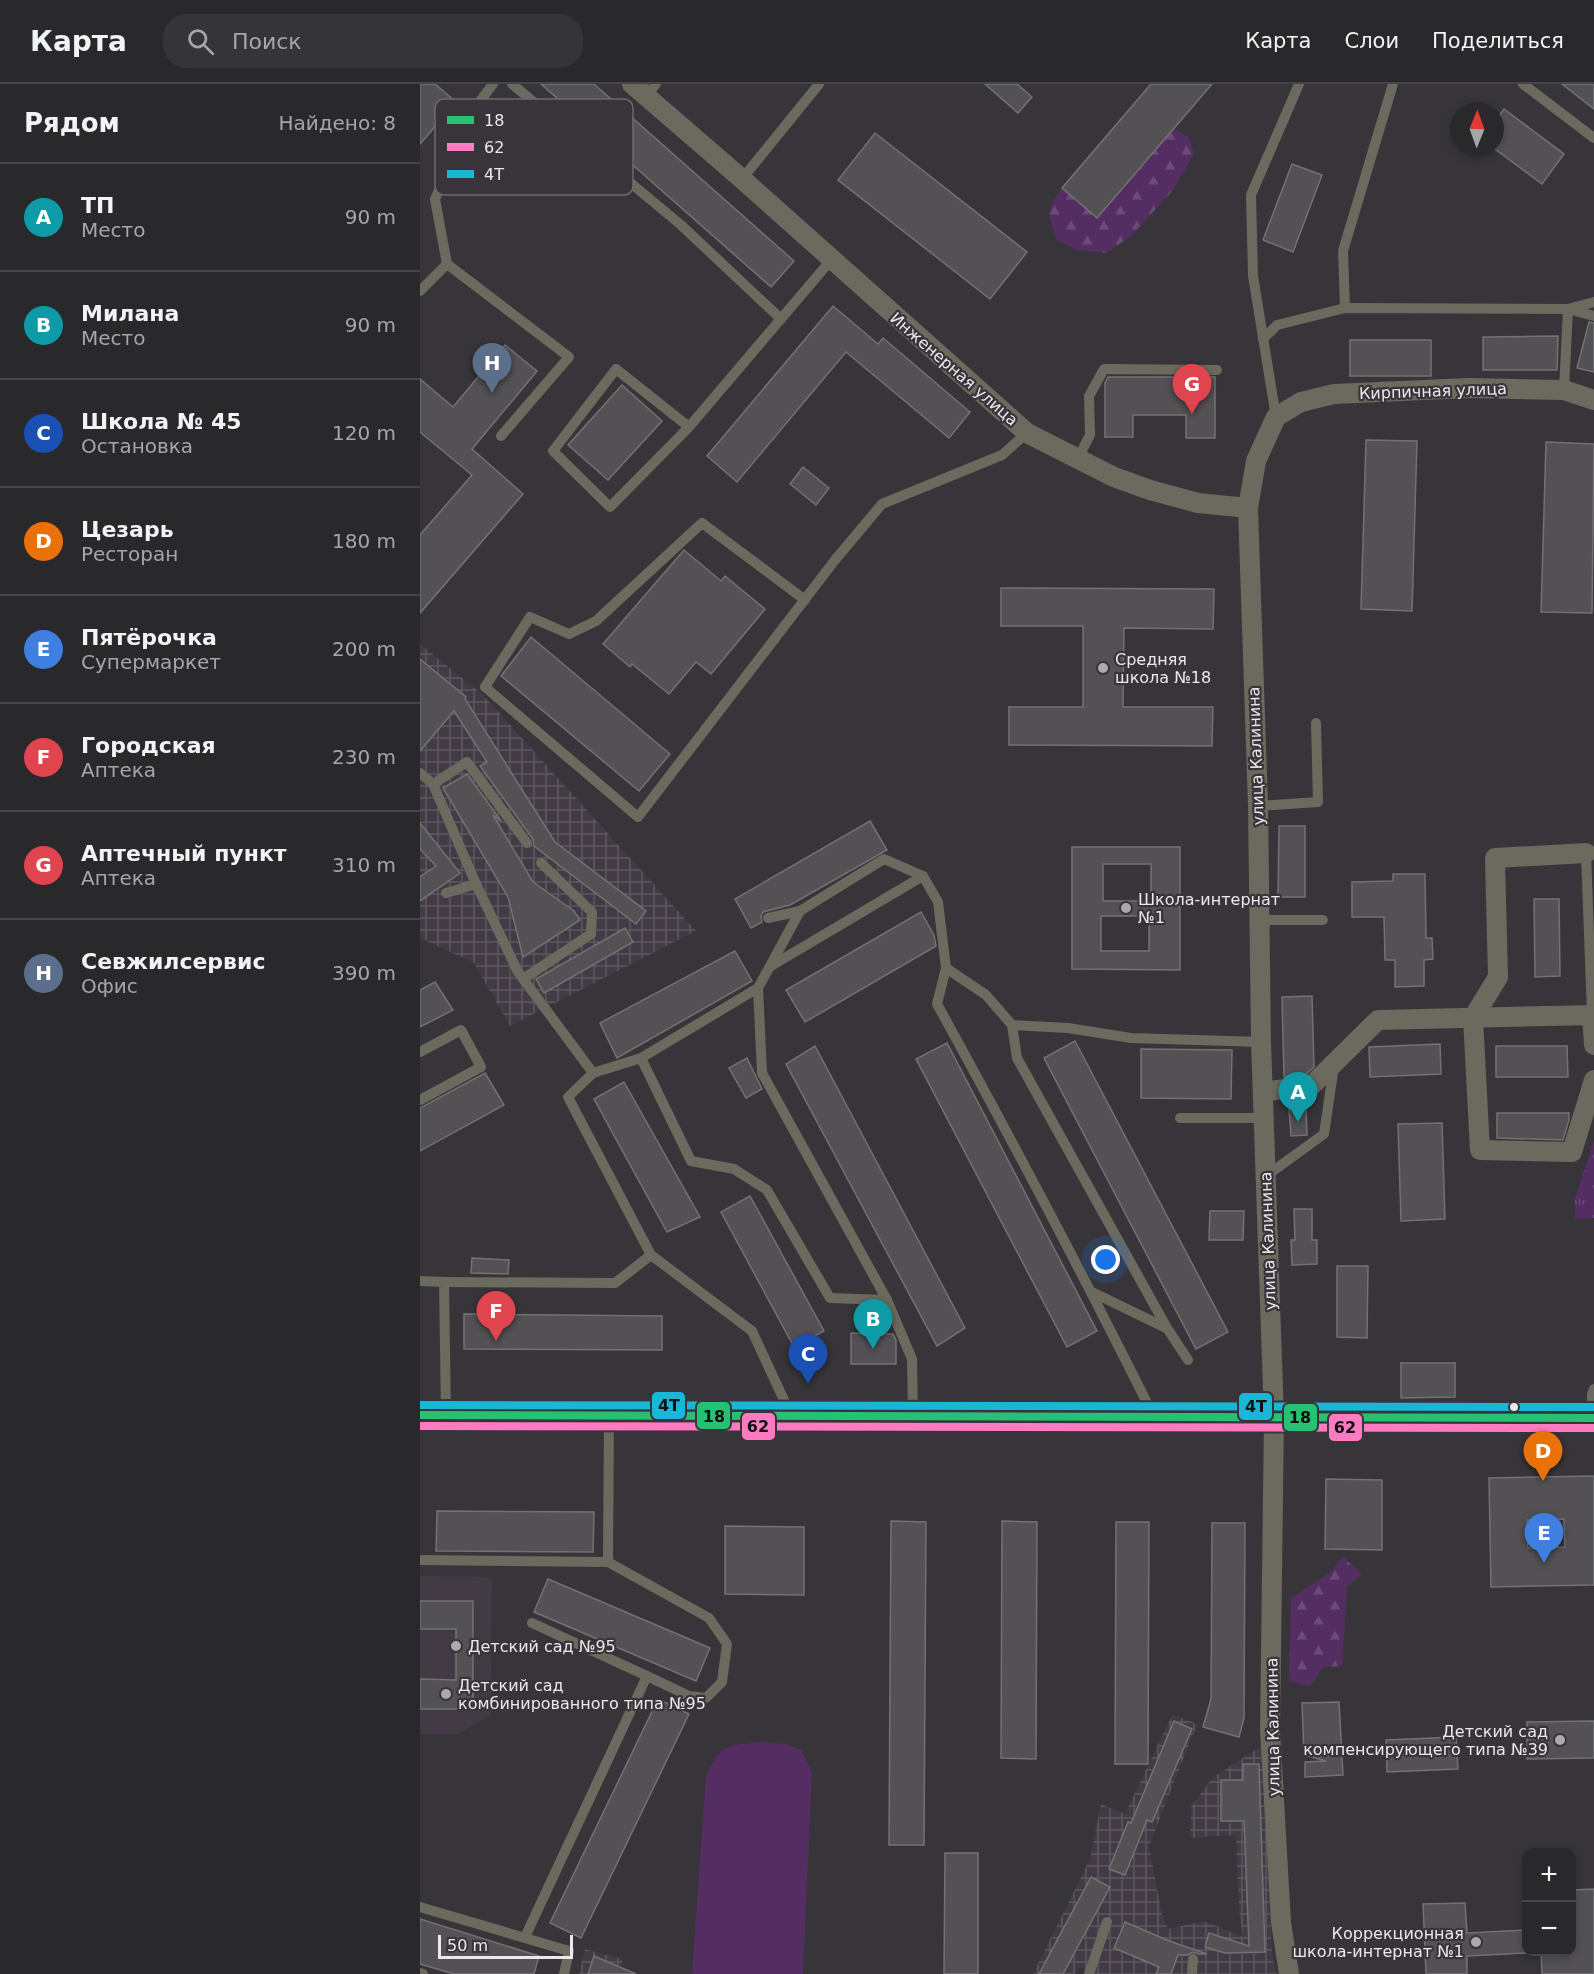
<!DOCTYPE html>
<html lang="ru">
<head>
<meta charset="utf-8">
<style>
  body { margin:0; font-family:"DejaVu Sans",sans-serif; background:#353437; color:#f1f3f6 }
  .controls { position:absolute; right:18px; bottom:18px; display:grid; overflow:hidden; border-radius:12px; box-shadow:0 3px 9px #0003 }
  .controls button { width:54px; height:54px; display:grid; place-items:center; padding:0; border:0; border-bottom:2px solid #454447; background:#29282b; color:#f1f3f6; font:30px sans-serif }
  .compass { position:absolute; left:1030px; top:18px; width:54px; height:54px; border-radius:50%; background:#29282b; box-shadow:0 3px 9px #0003; rotate:1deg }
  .scale { position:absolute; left:18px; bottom:15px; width:135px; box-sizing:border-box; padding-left:6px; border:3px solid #ebe8ec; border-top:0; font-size:16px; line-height:21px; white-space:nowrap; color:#ebe8ec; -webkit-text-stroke:4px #38343a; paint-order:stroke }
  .you { position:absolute; left:686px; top:1176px; width:21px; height:21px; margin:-15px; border:4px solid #fff; border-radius:50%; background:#1a73e8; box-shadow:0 0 0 9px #1a73e833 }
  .badge { display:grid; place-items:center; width:39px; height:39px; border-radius:50%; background:#aca9ad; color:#fff; font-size:20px; font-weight:700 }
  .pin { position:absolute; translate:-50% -50px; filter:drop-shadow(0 2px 3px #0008) }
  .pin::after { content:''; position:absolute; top:32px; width:21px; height:18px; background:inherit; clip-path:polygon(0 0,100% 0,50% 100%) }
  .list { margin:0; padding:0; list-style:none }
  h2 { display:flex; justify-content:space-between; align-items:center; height:78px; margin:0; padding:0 24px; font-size:26px }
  h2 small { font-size:20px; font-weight:400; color:#a5a6a9 }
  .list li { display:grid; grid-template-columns:39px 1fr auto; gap:18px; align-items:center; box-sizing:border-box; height:108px; padding:0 24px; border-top:2px solid #454447 }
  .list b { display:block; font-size:22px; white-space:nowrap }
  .list p { margin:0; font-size:20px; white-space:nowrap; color:#a5a6a9 }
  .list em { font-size:20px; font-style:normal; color:#a5a6a9 }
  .icon { flex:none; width:33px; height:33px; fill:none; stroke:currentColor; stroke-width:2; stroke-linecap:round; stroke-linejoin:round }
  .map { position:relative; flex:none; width:1174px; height:1890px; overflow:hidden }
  header { display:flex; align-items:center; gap:36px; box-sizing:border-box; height:84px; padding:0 30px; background:#29282b; border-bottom:2px solid #454447 }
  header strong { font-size:28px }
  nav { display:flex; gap:33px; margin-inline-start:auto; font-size:21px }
  .search { width:420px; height:54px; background:#353437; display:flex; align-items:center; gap:15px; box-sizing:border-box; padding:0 21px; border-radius:24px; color:#a5a6a9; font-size:22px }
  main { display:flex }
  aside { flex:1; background:#29282b }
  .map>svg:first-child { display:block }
</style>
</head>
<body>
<header>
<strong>Карта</strong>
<div class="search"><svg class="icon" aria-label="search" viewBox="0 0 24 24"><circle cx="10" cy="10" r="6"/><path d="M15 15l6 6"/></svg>Поиск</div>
<nav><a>Карта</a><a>Слои</a><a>Поделиться</a></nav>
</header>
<main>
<aside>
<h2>Рядом<small>Найдено: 8</small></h2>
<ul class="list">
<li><span class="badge" style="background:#0f9aa8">A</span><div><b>ТП</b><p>Место</p></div><em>90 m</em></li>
<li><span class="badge" style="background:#0f9aa8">B</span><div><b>Милана</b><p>Место</p></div><em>90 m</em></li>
<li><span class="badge" style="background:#1a4fb4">C</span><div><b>Школа № 45</b><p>Остановка</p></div><em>120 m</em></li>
<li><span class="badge" style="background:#e8710a">D</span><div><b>Цезарь</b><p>Ресторан</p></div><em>180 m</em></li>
<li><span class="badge" style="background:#3f7fe0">E</span><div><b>Пятёрочка</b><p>Супермаркет</p></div><em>200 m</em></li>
<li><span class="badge" style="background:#e0444e">F</span><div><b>Городская</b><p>Аптека</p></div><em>230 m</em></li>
<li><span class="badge" style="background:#e0444e">G</span><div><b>Аптечный пункт</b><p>Аптека</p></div><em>310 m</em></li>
<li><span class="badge" style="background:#5c6f8a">H</span><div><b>Севжилсервис</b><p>Офис</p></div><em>390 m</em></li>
</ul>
</aside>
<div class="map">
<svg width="1174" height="1890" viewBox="0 0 1174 1890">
  <defs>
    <pattern id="industrial-grid" width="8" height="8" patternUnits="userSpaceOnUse" patternTransform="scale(1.5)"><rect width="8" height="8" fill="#423b45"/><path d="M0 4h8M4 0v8" fill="none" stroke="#5d5760"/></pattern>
    <pattern id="grass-tufts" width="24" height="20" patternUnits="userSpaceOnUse" patternTransform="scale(1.5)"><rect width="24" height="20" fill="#542d62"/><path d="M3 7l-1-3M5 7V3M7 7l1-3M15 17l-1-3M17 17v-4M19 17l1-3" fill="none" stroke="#6d4b79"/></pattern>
    <pattern id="forest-firs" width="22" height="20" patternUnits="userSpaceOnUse" patternTransform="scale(1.5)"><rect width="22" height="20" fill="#542d62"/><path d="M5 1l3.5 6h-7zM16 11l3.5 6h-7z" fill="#6d4b79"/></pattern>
  </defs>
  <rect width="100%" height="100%" fill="#373539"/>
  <polygon fill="#423b45" points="0,1492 72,1493 71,1631 38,1650 0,1650"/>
  <g fill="url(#industrial-grid)">
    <polygon points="0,560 62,610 276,847 90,942 54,879 0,854"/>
    <polygon points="752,1631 777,1640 729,1762 742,1831 748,1845 784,1837 823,1853 819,1827 816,1751 770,1754 771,1723 791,1695 843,1661 852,1872 857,1890 673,1890 659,1883 655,1890 613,1890 670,1775 681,1720 705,1730"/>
    <polygon points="165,1865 203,1875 199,1890 159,1890"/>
  </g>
  <polygon fill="url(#grass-tufts)" points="1174,1057 1174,1134 1155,1134 1155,1114"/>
  <g fill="url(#forest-firs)">
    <path d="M754,44l15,10 5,16 -21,36 -41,45 -25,18 -30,-3 -20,-10c-9,-24 -12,-31 5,-52l35,30z"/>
    <polygon points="923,1473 942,1490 927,1503 922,1582 903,1583 890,1602 869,1597 871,1514 911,1488"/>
  </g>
  <path fill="#542d62" d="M341,1658l24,2 16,6 11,22 -9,202h-111l14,-198c14,-32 21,-31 55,-34z"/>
  <g fill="#535154" stroke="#737174" stroke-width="1.5" fill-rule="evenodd">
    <polygon points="0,0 15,0 36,18 0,60"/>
    <polygon points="121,0 174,0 374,177 351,203"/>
    <polygon points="565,0 597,0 612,13 598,29"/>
    <polygon points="731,0 792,0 677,134 642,104"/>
    <polygon points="1142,0 1174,0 1174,25"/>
    <polygon points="1084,25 1144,70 1122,100 1075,65 1075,37"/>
    <polygon points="455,49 607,168 570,215 418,96"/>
    <polygon points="872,80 902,91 873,168 843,156"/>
    <polygon points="413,222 458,260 463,254 550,328 529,354 426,268 317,398 287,372"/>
    <polygon points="1169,238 1174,239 1174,288 1157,284"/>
    <polygon points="1138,252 1137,286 1063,286 1063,253"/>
    <rect x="930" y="256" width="81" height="36"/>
    <polygon points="85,261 117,287 52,365 103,410 0,529 0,451 52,391 0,348 0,295 33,323"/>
    <polygon points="688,293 795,293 795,354 766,354 766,331 713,331 713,353 685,353 685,299"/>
    <polygon points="202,301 242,337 188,396 148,361"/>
    <polygon points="946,356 997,357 992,527 941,525"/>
    <polygon points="1126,358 1174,360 1172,529 1121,528"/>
    <polygon points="383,383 409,404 396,421 370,400"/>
    <polygon points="264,466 301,497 305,492 345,525 291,590 276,578 249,610 212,580 210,583 183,560"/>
    <polygon points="581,504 794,505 793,545 704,544 703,623 793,623 792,662 589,661 589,623 663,623 663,542 581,542"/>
    <polygon points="111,553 250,670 219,707 81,592"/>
    <polygon points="0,575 46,613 45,615 135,758 226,827 216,840 114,762 113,755 60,682 67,678 34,627 0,667"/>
    <polygon points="47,690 81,737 73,731 113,798 154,827 160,836 103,873 88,813 23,704"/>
    <polygon points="450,737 467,766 370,821 343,828 341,832 342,838 331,844 315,815"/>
    <polygon points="0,739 40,789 0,817 0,793 16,782 0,765"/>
    <polygon points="859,742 885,742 885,813 858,813"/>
    <path d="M652,763h108v123l-108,-1zM683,780h48v37h-48zM681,832h48v35h-48z"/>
    <polygon points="973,790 1005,790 1006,854 1012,854 1013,875 1004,876 1004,902 975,903 975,876 965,876 964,833 932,833 932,798 973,797"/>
    <polygon points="1114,815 1139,815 1140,892 1115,893"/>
    <polygon points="501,828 514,851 516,862 385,938 366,906"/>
    <polygon points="205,844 213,858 124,909 116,895"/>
    <polygon points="315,867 332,897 197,974 180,939"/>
    <polygon points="15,898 33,926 0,943 0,906"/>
    <polygon points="892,912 894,983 886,990 864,993 862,913"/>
    <polygon points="655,957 808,1248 776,1265 624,974"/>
    <polygon points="527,959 677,1247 647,1263 496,975"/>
    <polygon points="1020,960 1021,990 950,993 949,963"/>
    <polygon points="395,962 545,1244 517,1262 366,980"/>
    <polygon points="1076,962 1147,962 1148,993 1076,993"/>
    <polygon points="721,965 812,966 811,1015 721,1014"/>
    <polygon points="327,974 342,1005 326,1014 309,984"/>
    <polygon points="65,989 84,1021 0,1067 0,1024"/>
    <polygon points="204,998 280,1133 247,1148 174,1015"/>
    <polygon points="886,1024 887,1051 871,1052 869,1025"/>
    <polygon points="1077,1029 1149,1029 1149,1036 1143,1056 1077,1054"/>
    <polygon points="1022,1039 1025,1135 981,1137 978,1040"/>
    <polygon points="330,1112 404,1247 374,1263 301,1128"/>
    <polygon points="874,1125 892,1125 892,1156 897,1156 897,1180 872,1181 871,1156 875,1156"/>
    <polygon points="790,1127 824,1127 823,1156 789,1156"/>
    <polygon points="52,1174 89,1176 88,1190 51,1189"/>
    <polygon points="917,1182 948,1182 947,1254 917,1253"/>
    <polygon points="44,1230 242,1232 242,1266 44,1265"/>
    <polygon points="431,1249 473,1250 476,1256 476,1280 431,1280"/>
    <polygon points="981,1279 1035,1279 1035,1313 981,1314"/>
    <path d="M1174,1392v109l-103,2 -2,-109zM1144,1435l1,28 -37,1 -1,-28z"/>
    <polygon points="906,1395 962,1396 962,1466 905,1465"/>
    <polygon points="17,1427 174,1428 173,1468 16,1467"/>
    <polygon points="471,1437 506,1438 504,1761 469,1761"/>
    <polygon points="582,1437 617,1438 616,1675 581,1674"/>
    <polygon points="696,1438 729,1438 728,1680 695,1680"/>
    <polygon points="792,1439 825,1439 824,1634 819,1653 783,1643 791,1615"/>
    <polygon points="305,1442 384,1443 384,1511 305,1510"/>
    <polygon points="128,1495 290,1564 276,1597 114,1528"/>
    <polygon points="0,1517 53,1517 53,1625 0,1625 0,1595 36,1596 36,1545 0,1545"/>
    <polygon points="238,1615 269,1630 161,1854 130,1839"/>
    <polygon points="919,1618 923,1691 885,1693 885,1678 906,1677 884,1671 882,1619"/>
    <polygon points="754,1637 772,1645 732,1738 727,1736 705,1791 689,1785 708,1738 711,1739"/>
    <polygon points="1174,1637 1174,1674 1107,1675 1107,1638"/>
    <polygon points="1036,1653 1038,1685 967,1688 966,1656"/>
    <polygon points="823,1680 839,1680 845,1868 805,1869 785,1863 789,1849 829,1862 824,1737 801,1737 801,1696 823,1696"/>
    <polygon points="525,1769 558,1769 558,1890 524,1890"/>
    <polygon points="671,1793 690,1803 643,1890 619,1890"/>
    <polygon points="1174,1805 1174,1890 1122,1890 1121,1868 1152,1868 1152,1806"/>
    <polygon points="1045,1819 1047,1849 1107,1846 1107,1869 1047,1872 1047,1890 1006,1890 1003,1820"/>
    <polygon points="0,1835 119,1872 114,1890 34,1890 0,1880"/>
    <polygon points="705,1838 749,1857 787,1870 779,1870 773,1868 767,1871 758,1871 751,1890 736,1890 739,1883 694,1864"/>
    <polygon points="174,1872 216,1890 168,1890"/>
  </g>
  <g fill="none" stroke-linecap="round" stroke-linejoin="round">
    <g stroke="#6a6a5e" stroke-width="10">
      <polyline points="73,0 58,20 15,115 27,180 149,273 81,352"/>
      <polyline points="92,0 261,141 361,235"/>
      <polyline points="1103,0 1174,54"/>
      <polyline points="226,12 236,0"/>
      <polyline points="322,95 399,0"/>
      <polyline points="0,207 27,180"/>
      <polyline points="925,224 923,167 973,0"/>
      <polyline points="843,255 857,241 925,224 1148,225 1174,218"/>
      <polyline points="1144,306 1148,225 1174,232"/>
      <polyline points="856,333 833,192 831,111 879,0"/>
      <polyline points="269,343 196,285 133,367 190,423 269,343 411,176"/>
      <polyline points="658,374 670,351 669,312 684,285 797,286"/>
      <polyline points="385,516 282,439 176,537 149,550 110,533 65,603 218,733 415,476 462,420 582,371 607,349"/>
      <polyline points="0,689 13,700 56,800 98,888 173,989"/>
      <polyline points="13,700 47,678 107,759"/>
      <polyline points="838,722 898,718 896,639"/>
      <polyline points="1168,769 1166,769 1172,931"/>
      <polyline points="26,809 56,800"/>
      <polyline points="348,834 380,827"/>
      <polyline points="838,836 903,836"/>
      <polyline points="351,882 503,792"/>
      <polyline points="526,884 566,911 592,941 648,944 711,954 841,958"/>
      <polyline points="103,895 171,850 172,828 121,779"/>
      <polyline points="338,904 221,974 173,989 148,1013 231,1171 332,1247 370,1329"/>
      <polyline points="592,941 597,974 747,1244 768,1276"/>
      <polyline points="0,968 41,946 61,983 0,1016"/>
      <polyline points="221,974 271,1077 314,1085 347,1106 410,1214 467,1216"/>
      <polyline points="760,1034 844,1034"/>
      <polyline points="846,1092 904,1050 914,982"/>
      <polyline points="0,1197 24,1198 26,1330"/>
      <polyline points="24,1198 195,1199 231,1171"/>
      <polyline points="672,1208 746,1244"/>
      <polyline points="1172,1331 1172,1310 1174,1305"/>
      <path d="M493,1332l-1,-57 -25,-59 -125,-227 -4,-85 42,-77 84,-52 39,17 15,26 8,66 -9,36c75,136 147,272 216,411"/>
      <polyline points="0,1476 188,1478 189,1332"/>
      <polyline points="188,1478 289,1534 307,1560 302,1598 286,1614 269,1612 227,1592"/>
      <polyline points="0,1823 149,1867 144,1890"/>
      <polyline points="105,1853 227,1592 112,1539"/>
      <polyline points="0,1889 3,1890"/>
      <polyline points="669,1890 687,1838"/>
      <polyline points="772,1890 773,1875"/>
    </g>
    <g stroke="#6a6a5e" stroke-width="20">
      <polyline points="212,0 322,95 607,349 694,393 730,406 778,419 828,424 836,377 856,333 881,318 914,310 1049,304 1144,306 1174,316"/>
      <polyline points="828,424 838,722 841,958 854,1334 850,1646 861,1838 869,1890"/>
      <polyline points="1166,769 1075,774 1078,893 1053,934 1060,1066 1152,1068 1174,996"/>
      <polyline points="1172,931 1174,961"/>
      <polyline points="843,1008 892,1001 958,936 1174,931"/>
    </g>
    <polyline stroke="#747466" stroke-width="28" points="0,1331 1174,1334"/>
    <g stroke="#38343a" stroke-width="12">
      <polyline id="bus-1" points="0,1331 1174,1334"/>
    </g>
    <g stroke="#38343a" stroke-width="12">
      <polyline id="bus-2" points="0,1342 1174,1344"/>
    </g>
    <g stroke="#38343a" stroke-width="12">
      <polyline id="bus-3" points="0,1321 1174,1323"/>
    </g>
    <use href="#bus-1" stroke="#26c172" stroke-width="8"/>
    <use href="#bus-2" stroke="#fe7ac1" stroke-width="8"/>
    <use href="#bus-3" stroke="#1ab6d8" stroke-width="8"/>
  </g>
  <g fill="#aca9ad" stroke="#38343a" stroke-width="2">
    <circle cx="683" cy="584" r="6"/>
    <circle cx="706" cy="824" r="6"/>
    <circle cx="36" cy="1562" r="6"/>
    <circle cx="26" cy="1610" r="6"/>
    <circle cx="1140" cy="1656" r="6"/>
    <circle cx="1056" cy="1858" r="6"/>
  </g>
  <circle fill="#ebe8ec" stroke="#38343a" stroke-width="2" cx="1094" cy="1323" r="5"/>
  <g text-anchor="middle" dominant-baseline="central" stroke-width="4.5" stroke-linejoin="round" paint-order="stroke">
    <g font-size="16" fill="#ebe8ec" stroke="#38343a">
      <text transform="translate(534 285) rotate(41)">Инженерная улица</text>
      <text transform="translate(1013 307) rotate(-2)">Кирпичная улица</text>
      <text transform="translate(836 672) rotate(-92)">улица Калинина</text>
      <text transform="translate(848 1157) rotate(-92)">улица Калинина</text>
      <text transform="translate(853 1643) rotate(-91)">улица Калинина</text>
    </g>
    <g font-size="16" fill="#ebe8ec" stroke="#38343a" text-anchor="start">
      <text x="695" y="575">Средняя<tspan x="695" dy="18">школа №18</tspan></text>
      <text x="718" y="815">Школа-интернат<tspan x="718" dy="18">№1</tspan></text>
      <text x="48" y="1562">Детский сад №95</text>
      <text x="38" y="1601">Детский сад<tspan x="38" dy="18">комбинированного типа №95</tspan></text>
      <text x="1128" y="1647" text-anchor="end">Детский сад<tspan x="1128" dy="18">компенсирующего типа №39</tspan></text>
      <text x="1044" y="1849" text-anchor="end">Коррекционная<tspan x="1044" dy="18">школа-интернат №1</tspan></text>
    </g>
  </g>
  <rect x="15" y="15" width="198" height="96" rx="9" fill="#38343a" stroke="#6e6a6f" stroke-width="1.5"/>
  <rect x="27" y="32" width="27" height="8" fill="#26c172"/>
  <rect x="27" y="59" width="27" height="8" fill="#fe7ac1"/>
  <rect x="27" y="86" width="27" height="8" fill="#1ab6d8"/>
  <g font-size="16" fill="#ebe8ec">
    <text x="64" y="42">18</text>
    <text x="64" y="69">62</text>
    <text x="64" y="96">4Т</text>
  </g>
  <g stroke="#38343a" stroke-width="2">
    <rect x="231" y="1307" width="35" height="29" rx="6" fill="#1ab6d8"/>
    <rect x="818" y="1308" width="35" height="29" rx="6" fill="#1ab6d8"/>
    <rect x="276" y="1317" width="35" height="29" rx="6" fill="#26c172"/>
    <rect x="863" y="1319" width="35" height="29" rx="6" fill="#26c172"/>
    <rect x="321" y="1328" width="35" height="29" rx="6" fill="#fe7ac1"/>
    <rect x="908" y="1329" width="35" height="29" rx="6" fill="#fe7ac1"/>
  </g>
  <g font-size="16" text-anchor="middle" font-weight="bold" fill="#111">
    <text x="249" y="1327">4Т</text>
    <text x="836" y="1328">4Т</text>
    <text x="294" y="1338">18</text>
    <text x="880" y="1339">18</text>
    <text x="338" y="1348">62</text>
    <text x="925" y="1349">62</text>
  </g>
</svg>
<div class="controls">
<button>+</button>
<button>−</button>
</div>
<svg class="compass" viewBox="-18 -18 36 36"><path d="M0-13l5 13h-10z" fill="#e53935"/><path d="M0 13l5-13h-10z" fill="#a5a6a9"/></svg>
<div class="scale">50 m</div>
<div class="you"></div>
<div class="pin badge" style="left:878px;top:1038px;background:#0f9aa8">A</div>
<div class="pin badge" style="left:453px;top:1265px;background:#0f9aa8">B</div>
<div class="pin badge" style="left:388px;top:1300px;background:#1a4fb4">C</div>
<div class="pin badge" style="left:1123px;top:1397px;background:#e8710a">D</div>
<div class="pin badge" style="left:1124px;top:1479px;background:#3f7fe0">E</div>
<div class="pin badge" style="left:76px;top:1257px;background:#e0444e">F</div>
<div class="pin badge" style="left:772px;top:330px;background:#e0444e">G</div>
<div class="pin badge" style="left:72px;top:309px;background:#5c6f8a">H</div>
</div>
</main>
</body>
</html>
